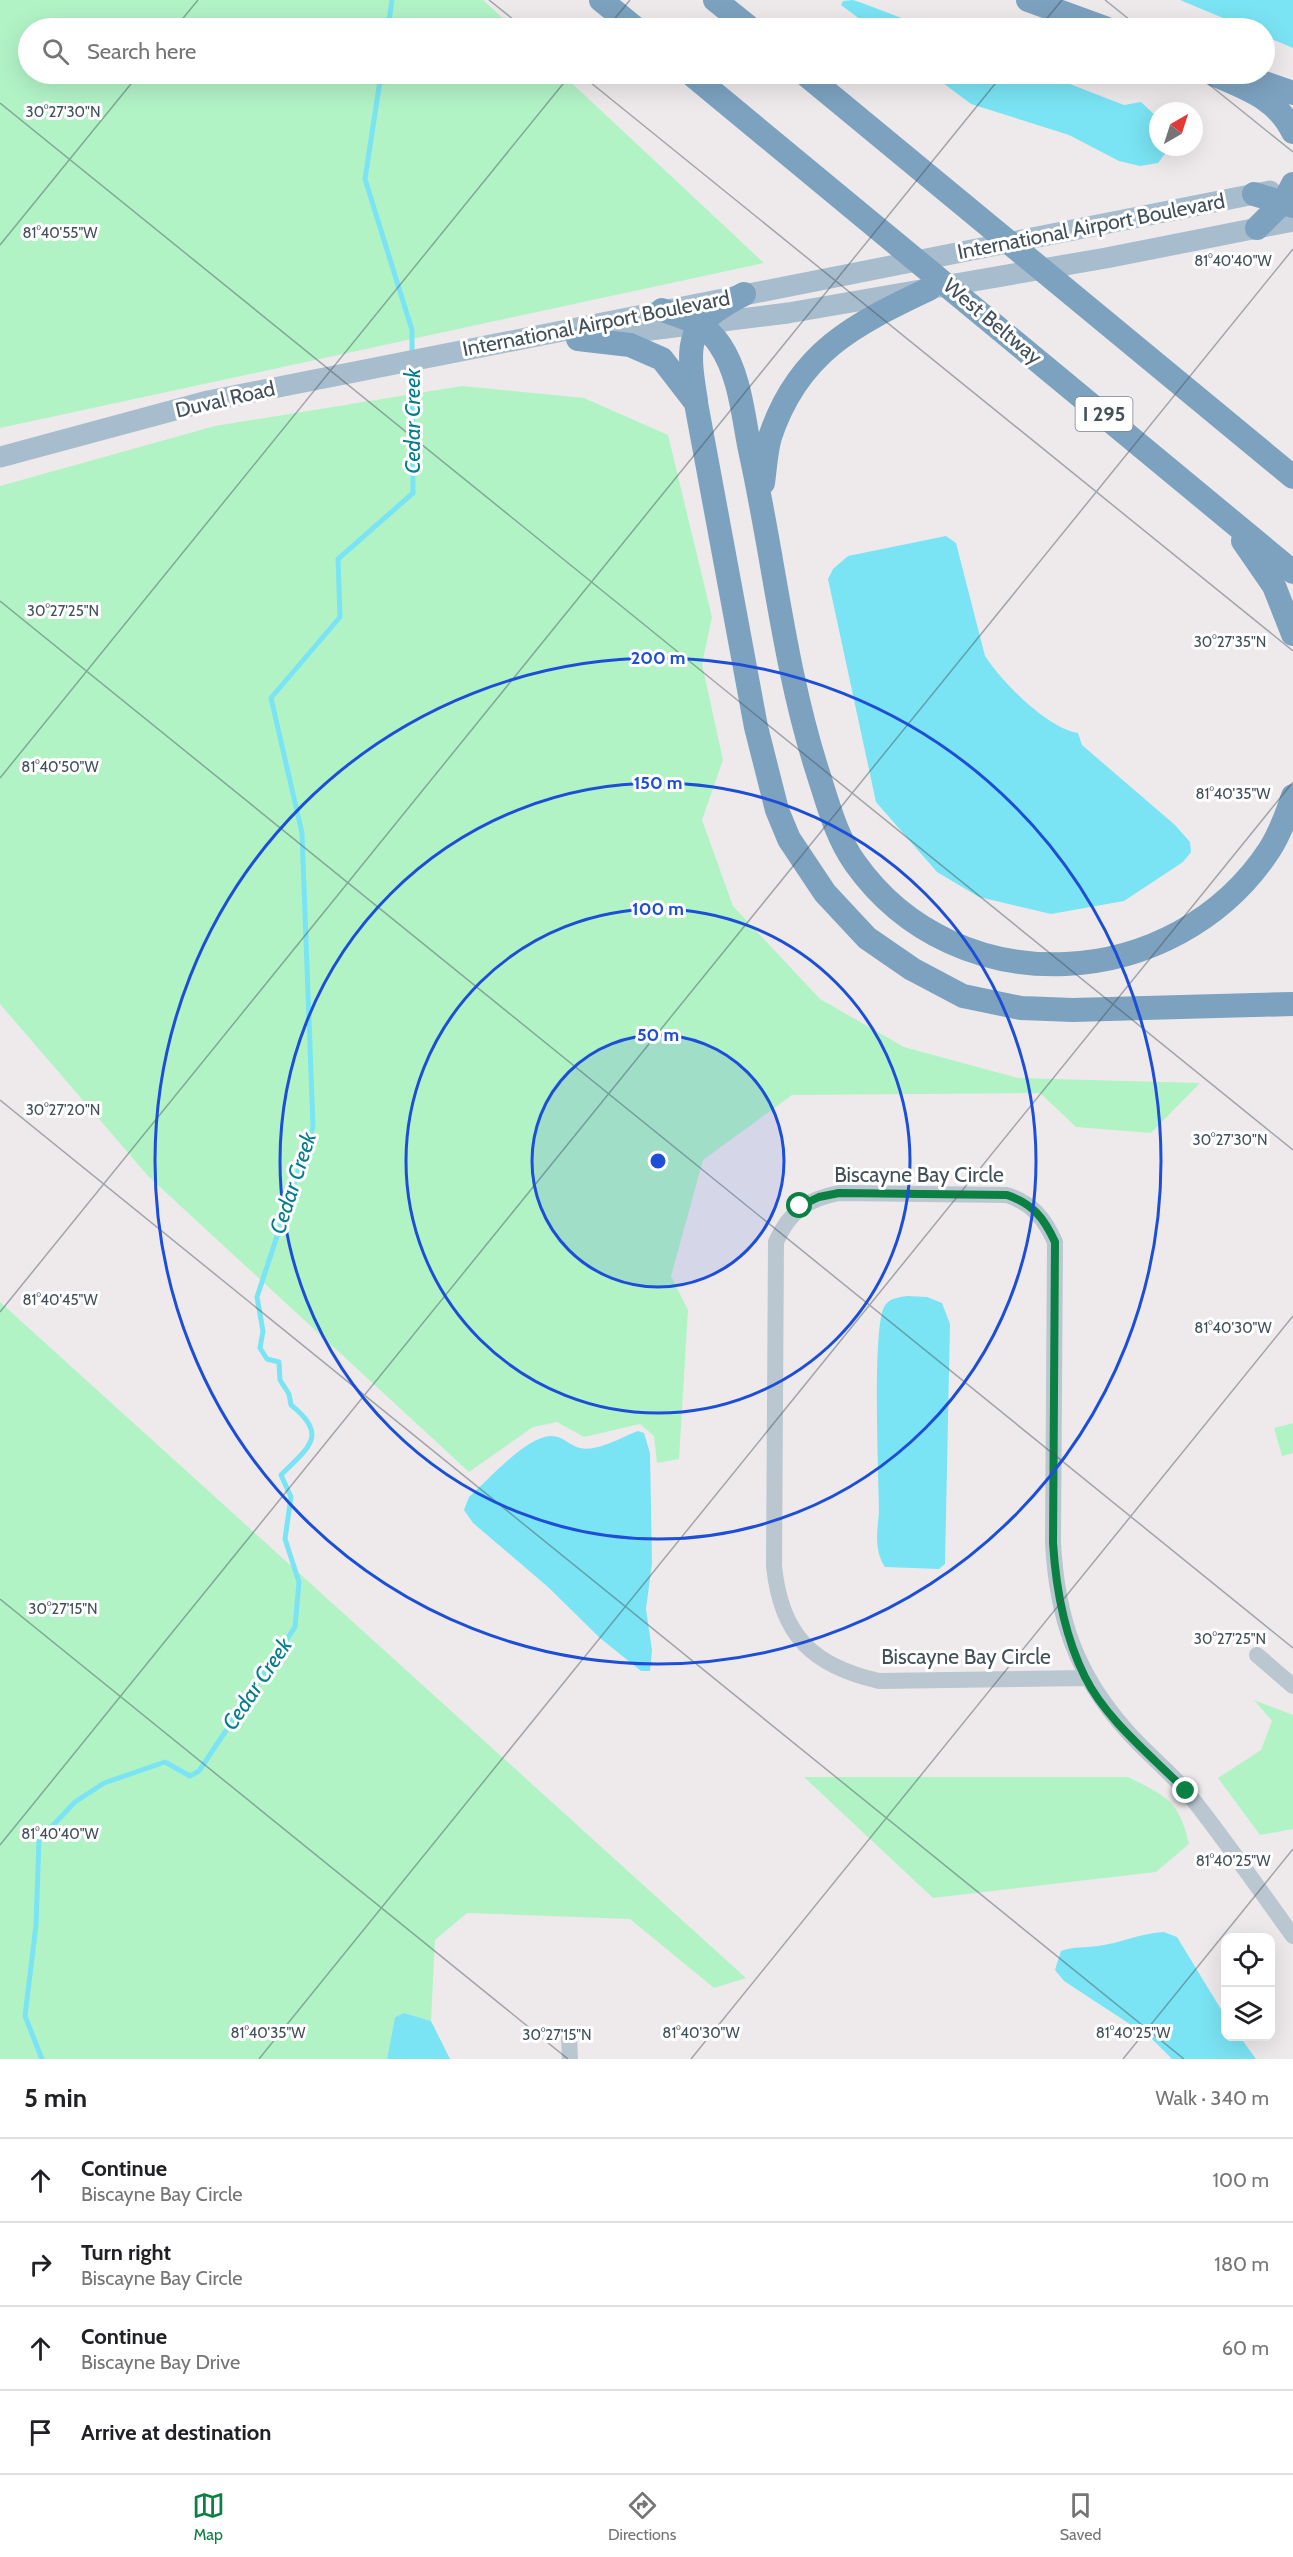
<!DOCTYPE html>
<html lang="en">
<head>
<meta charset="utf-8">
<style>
  body { margin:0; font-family:Cabin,sans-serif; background:#f2f2f2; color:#202124 }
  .controls { position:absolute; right:18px; bottom:18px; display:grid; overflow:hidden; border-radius:12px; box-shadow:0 6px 24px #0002 }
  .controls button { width:54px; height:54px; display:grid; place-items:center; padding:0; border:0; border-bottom:2px solid #e0e0e0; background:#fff; color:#202124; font:30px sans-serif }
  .compass { position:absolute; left:1149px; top:102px; width:54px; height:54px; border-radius:50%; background:#fff; box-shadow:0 6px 24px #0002; rotate:39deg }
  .stop { position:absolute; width:18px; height:18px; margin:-14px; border:4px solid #0b8043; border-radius:50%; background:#fff }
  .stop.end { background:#0b8043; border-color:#fff; box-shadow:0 2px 6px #0008 }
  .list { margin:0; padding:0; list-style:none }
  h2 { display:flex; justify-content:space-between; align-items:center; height:78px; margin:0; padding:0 24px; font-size:26px }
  h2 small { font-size:20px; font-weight:400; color:#757577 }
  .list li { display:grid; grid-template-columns:39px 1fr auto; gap:18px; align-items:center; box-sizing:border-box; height:84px; padding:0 24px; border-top:2px solid #e0e0e0 }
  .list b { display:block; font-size:22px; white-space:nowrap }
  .list p { margin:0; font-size:20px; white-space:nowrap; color:#757577 }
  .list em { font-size:20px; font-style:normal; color:#757577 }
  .icon { flex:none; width:33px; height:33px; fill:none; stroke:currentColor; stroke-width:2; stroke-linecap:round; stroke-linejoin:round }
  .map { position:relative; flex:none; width:1293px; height:2059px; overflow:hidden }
  .search { position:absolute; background:#fff; box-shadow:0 6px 24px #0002; left:18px; right:18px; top:18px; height:66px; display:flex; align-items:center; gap:15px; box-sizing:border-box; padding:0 21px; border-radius:33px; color:#757577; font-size:22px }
  .sheet { height:414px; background:#fff }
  nav { display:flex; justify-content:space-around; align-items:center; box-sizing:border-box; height:84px; border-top:2px solid #e0e0e0; background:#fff; font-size:16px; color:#757577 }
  nav a { display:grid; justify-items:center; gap:3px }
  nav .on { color:#0b8043 }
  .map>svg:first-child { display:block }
</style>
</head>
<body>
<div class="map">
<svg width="1293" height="2059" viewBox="0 0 1293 2059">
  <rect width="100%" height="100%" fill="#eeeaeb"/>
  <g fill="#b2f3c6">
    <polygon points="0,0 483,0 514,28 28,28 28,74 562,74 764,263 0,428"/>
    <polygon points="462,386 584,398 668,435 712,617 702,664 723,760 702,820 733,906 820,999 904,1047 1018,1078 1200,1083 1151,1133 1076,1127 1040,1093 792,1095 703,1160 671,1276 688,1310 679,1459 657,1463 654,1436 640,1424 584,1437 557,1422 533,1427 469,1472 148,1176 0,1004 0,486 215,426"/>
    <polygon points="0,1302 746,1978 714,1988 630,1919 467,1913 435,1940 431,2021 404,2013 395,2017 387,2059 0,2059"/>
    <polygon points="1293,1423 1293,1453 1282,1456 1274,1428"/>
    <polygon points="1254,1700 1293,1715 1293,1829 1260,1835 1218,1778 1261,1750 1272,1721"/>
    <path d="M804,1777h324c38,19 51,23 61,67l-33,28 -223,26z"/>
  </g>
  <g fill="#7ae4f4">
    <polygon points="853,0 862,3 928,28 872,28 841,5 843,1"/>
    <polygon points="1180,0 1293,0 1293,48 1265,36 1264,28 1247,28"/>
    <polygon points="931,74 1044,74 1124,105 1141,102 1158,118 1158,147 1170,147 1158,163 1140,166 1119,161 1069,135 971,104"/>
    <path d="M946,536l10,7 29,113c17,26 62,72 93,77l4,12 93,80 15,17 1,10 -8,10 -59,39 -73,13 -72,-17 -42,-25 -61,-70 -48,-223 5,-10 15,-13z"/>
    <path d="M907,1296l20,1 15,6 8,21 -5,240 -6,5 -54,-2c-11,-16 -8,-36 -6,-54 0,-31 -8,-195 7,-209 5,-6 14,-7 21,-8z"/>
    <path d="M638,1431l6,2 6,20 2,110 -6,46 6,41 -2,21h-9l-41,-33 -52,-51 -75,-64 -9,-13 5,-13c18,-16 57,-60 81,-61 12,-1 20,10 30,12 17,4 42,-11 58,-17z"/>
    <path d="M1164,1932l13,5 48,79 1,20 14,1 16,22h-84l-21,-21 -87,-57 -9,-11 6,-19c13,-5 23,-3 37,-5 23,-3 43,-13 66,-14z"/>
    <polygon points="404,2013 431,2021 450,2059 387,2059 395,2017"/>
  </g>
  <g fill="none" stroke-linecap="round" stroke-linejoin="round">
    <g stroke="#7ae4f4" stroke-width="5">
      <polyline points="388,28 392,0"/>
      <polyline points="381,74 365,179 412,330 412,355"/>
      <path d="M42,2059l-17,-43 11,-91 3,-85 36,-38 29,-19 61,-21 25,14 9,-5 96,-144 4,-45 -14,-43 6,-42 -10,-22c28,-28 48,-40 10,-70l-2,-11 -9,-14 -1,-18 -12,-3 -7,-11 3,-17 -6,-34 56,-170 -11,-294 -31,-135 69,-81 -2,-58 75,-66 -1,-126"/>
    </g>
    <g stroke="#bac7d0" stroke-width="16">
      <polyline points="1257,1655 1293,1686"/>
      <path d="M1086,1678l-207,3c-66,-15 -98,-45 -105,-115l2,-324c13,-30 31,-43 63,-49l168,2c26,9 37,23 48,47l-2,301c4,75 23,131 73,187 19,22 42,40 61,62 37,46 71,96 106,144"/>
      <polyline points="569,2037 570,2059"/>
    </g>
    <g stroke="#a7bdce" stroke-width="21">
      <polyline points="602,336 788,313 1106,258 1293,221"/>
      <polyline points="0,457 208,401 1270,191"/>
    </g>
    <g stroke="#7ca2c0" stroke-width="24">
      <polyline points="601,0 635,28"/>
      <polyline points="715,0 750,28"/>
      <polyline points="1028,0 1105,28"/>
      <polyline points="691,74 1293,572"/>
      <polyline points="805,74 1293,477"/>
      <path d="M1213,74c32,14 64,24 80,58"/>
      <polyline points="1250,78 1293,93"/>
      <polyline points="1254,194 1293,206"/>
      <polyline points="1257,228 1284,201 1293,184"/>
      <path d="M662,310c23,8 44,13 58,35 20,30 23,70 30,105 24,108 34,218 68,323 10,31 18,63 37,90 102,144 321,130 415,-14 10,-16 17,-35 23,-53"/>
      <polyline points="578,339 630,345 662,359 696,403 756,727 777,810 789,839 825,893 867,938 912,969 963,996 1021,1008 1073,1010 1293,1004"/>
      <path d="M696,401c-10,-61 -10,-77 48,-107"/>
      <path d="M763,483c2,-15 3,-32 7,-46 28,-85 85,-113 159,-148"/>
      <polyline points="1243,541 1274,586 1293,634"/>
    </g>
  </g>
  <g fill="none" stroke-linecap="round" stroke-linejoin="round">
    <path stroke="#0b8043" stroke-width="8" d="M800,1206l19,-9 20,-4 168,2c26,9 37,23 48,47l-2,301c3,47 11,92 32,134 22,44 67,79 101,114"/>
  </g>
  <path fill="none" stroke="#42505a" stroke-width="1.5" stroke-opacity="0.45" d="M489,0l35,28M1105,0l35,28M175,28l23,-28M607,28l23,-28M1039,28l23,-28M580,74l713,577M1196,74l97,78M0,103l1293,1047M0,245l139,-171M0,601l1293,1047M0,778l571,-704M0,1100l1184,959M0,1312l1003,-1238M0,1599l568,460M0,1845l1293,-1596M259,2059l1034,-1277M691,2059l602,-743M1123,2059l170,-210"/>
  <circle cx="658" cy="1161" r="126" fill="#1d4ed8" fill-opacity=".12"/>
  <g fill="none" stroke="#1d4ed8" stroke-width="3">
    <circle cx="658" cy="1161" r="126"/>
    <circle cx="658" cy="1161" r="252"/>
    <circle cx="658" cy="1161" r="378"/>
    <circle cx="658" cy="1161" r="503"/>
  </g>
  <g text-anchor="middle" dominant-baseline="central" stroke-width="6" stroke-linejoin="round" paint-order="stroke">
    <rect fill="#fff" stroke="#7b848c" stroke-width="1.5" x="1075.5" y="397" width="57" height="34" rx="4.5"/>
    <g font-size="20" font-weight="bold" fill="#42505a">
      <text x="1104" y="414">I 295</text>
    </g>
    <g font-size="21" fill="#42505a" stroke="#fff">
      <text transform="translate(1091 226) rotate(-11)">International Airport Boulevard</text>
      <text transform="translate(993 321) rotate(40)">West Beltway</text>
      <text transform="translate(596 323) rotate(-11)">International Airport Boulevard</text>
      <text transform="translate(225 399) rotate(-13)">Duval Road</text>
      <text x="919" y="1174">Biscayne Bay Circle</text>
      <text x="966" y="1656">Biscayne Bay Circle</text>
    </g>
    <g font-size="22" font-style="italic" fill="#037c8f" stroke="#fff">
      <text transform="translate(412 421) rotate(-90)">Cedar Creek</text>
      <text transform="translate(293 1183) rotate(-72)">Cedar Creek</text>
      <text transform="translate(257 1684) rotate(-56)">Cedar Creek</text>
    </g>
  </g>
  <g font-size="15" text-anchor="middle" fill="#42505a" stroke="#fff" stroke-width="6" stroke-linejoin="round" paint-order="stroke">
    <text x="63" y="117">30°27'30"N</text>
    <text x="60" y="238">81°40'55"W</text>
    <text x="1233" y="266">81°40'40"W</text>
    <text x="63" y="616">30°27'25"N</text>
    <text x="1230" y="647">30°27'35"N</text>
    <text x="60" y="772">81°40'50"W</text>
    <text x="1233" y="799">81°40'35"W</text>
    <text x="63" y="1115">30°27'20"N</text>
    <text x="1230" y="1145">30°27'30"N</text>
    <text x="60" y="1305">81°40'45"W</text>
    <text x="1233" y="1333">81°40'30"W</text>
    <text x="63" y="1614">30°27'15"N</text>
    <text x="1230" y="1644">30°27'25"N</text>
    <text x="60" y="1839">81°40'40"W</text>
    <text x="1233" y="1866">81°40'25"W</text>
    <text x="268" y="2038">81°40'35"W</text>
    <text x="701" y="2038">81°40'30"W</text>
    <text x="1133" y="2038">81°40'25"W</text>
    <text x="557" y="2040">30°27'15"N</text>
  </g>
  <circle cx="658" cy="1161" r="9" fill="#1d4ed8" stroke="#fff" stroke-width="3"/>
  <g font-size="18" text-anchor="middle" font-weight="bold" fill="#1d4ed8" stroke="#fff" stroke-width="6" stroke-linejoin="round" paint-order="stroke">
    <text x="658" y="664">200 m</text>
    <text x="658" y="789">150 m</text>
    <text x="658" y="915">100 m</text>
    <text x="658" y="1041">50 m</text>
  </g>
</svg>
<div class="controls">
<button><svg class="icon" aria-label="locate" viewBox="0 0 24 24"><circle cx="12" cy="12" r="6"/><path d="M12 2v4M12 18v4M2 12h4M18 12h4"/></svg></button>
<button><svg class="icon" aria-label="layers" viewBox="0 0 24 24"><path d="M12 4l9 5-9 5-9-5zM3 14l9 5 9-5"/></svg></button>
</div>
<svg class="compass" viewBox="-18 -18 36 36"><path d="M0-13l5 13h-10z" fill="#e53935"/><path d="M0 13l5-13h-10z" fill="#757577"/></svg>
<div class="stop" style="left:800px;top:1206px"></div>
<div class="stop end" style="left:1186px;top:1791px"></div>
<div class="search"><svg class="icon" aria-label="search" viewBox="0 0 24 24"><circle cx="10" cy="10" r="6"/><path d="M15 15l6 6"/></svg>Search here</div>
</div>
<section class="sheet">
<h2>5 min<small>Walk · 340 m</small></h2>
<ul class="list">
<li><svg class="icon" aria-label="ahead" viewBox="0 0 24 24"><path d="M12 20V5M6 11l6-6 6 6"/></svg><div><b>Continue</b><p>Biscayne Bay Circle</p></div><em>100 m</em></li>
<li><svg class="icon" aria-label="right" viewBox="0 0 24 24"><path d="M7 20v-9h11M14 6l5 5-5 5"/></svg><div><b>Turn right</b><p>Biscayne Bay Circle</p></div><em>180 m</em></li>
<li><svg class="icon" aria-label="ahead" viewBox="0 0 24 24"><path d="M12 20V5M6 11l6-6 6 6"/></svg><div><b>Continue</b><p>Biscayne Bay Drive</p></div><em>60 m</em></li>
<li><svg class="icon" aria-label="arrive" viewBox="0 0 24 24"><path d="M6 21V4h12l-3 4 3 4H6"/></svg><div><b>Arrive at destination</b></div></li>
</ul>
</section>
<nav>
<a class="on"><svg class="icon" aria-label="map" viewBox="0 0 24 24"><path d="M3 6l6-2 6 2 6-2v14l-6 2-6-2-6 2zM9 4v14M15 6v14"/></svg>Map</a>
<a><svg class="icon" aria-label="directions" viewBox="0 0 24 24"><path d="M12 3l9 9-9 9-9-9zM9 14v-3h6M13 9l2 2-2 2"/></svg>Directions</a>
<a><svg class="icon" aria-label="saved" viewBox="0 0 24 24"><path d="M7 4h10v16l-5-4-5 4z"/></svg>Saved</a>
</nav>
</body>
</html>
